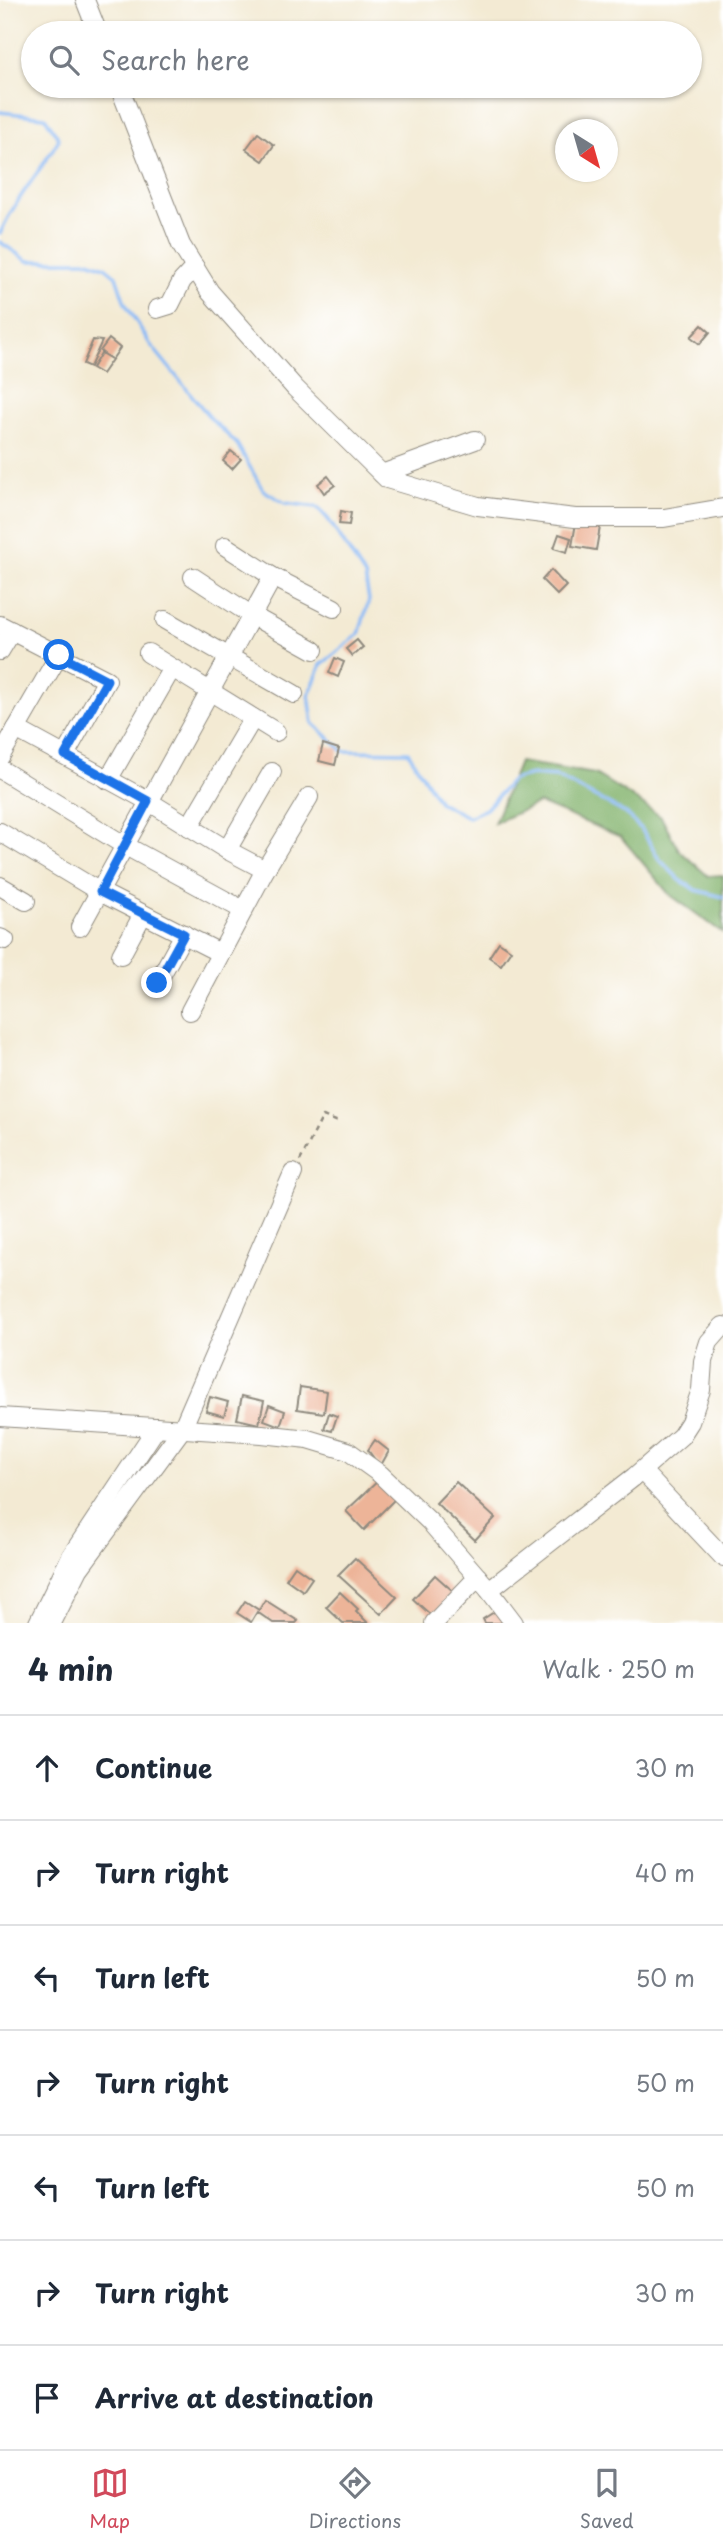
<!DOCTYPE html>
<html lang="en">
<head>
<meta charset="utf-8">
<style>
  body { margin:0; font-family:"Playpen Sans",sans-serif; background:#f6f6f7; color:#1f2937 }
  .compass { position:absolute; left:555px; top:119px; width:63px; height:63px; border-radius:50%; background:#fff; box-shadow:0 2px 5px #0004; rotate:143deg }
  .stop { position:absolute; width:21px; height:21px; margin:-16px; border:5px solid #1a73e8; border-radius:50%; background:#fff }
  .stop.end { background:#1a73e8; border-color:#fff; box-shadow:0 2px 7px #0008 }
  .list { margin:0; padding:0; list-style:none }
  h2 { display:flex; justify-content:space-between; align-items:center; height:91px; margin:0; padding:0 28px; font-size:30px }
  h2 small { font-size:23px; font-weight:400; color:#747a83 }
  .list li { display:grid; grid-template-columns:46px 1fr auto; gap:21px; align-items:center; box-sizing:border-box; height:105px; padding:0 28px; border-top:2px solid #e0e1e3 }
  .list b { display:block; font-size:26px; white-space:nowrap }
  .list em { font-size:23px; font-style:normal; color:#747a83 }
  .icon { flex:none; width:38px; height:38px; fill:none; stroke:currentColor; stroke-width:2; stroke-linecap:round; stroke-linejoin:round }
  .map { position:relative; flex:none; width:723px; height:1623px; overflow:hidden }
  .search { position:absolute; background:#fff; box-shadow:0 2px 5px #0004; left:21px; right:21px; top:21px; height:77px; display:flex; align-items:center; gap:18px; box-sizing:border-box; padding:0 24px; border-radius:38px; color:#747a83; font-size:26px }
  .sheet { height:826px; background:#fff }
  nav { display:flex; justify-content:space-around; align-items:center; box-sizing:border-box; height:98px; border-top:2px solid #e0e1e3; background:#fff; font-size:19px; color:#747a83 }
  nav a { display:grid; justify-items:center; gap:4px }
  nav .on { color:#d1495b }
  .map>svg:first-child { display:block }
</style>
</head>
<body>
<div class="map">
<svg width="723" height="1623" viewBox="0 0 723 1623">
  <rect width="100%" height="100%" fill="#fff"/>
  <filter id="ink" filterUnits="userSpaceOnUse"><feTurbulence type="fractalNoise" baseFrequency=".0143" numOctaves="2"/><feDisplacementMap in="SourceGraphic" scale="14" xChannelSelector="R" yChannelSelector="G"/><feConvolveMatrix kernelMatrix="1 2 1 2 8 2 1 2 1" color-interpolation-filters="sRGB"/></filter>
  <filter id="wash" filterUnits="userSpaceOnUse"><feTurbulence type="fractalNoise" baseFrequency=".00686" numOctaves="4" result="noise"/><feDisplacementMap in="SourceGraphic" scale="28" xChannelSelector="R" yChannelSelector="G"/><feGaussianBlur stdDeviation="1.57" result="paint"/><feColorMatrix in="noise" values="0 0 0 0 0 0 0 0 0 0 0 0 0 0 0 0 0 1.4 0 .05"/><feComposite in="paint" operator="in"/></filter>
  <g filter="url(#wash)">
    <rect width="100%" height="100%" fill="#f3ead3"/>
    <polygon fill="#84b46e" stroke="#58704c" stroke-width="2" points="519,762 595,774 629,795 661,817 679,850 708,876 723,875 723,933 669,894 621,837 539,803 494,823"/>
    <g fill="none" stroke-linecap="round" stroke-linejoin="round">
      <g stroke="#8abaf6" stroke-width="3.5">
        <path d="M0,112l45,5 14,22c-18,32 -44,60 -59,95"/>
        <polyline points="0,242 28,261 89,261 105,267 116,276 125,303 150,344 212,420 237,444 263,490 285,503 317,507 328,519 365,576 369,600 359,634 321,665 309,695 313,723 343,751 408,752 439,802 468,817 486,809 512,780 532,775 557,777 625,813 642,830 659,859 680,880 696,890 723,897"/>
      </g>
    </g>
    <g id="blocks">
      <g fill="#edb498">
        <polygon points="258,133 274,145 263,161 246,149"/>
        <polygon points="702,325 710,332 700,344 691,337"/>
        <polygon points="109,339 120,348 102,374 92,368 101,353 111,359 100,351"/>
        <polygon points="93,340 102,341 90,367 83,364"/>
        <polygon points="231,451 241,459 232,469 223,461"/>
        <polygon points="328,476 335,485 324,493 318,484"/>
        <polygon points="341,511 351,513 349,525 339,524"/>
        <polygon points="576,523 600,527 596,550 572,546"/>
        <polygon points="559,534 571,538 567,552 554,548"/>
        <polygon points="551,570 566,586 557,595 542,580"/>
        <polygon points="357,640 363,647 352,656 346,649"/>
        <polygon points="335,658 344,662 338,677 329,673"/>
        <polygon points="323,744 339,749 335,765 319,761"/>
        <polygon points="499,942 511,950 501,965 489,957"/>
        <polygon points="300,1387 327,1391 324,1413 297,1409"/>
        <polygon points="242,1396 264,1401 259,1424 237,1419"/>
        <polygon points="210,1397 228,1402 224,1416 206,1411"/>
        <polygon points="269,1405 285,1411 280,1426 264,1420"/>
        <polygon points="329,1413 337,1416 332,1431 324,1429"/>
        <polygon points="375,1440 389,1451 380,1467 368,1450"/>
        <polygon points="380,1479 397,1497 364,1530 346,1511"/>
        <polygon points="456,1482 495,1518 475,1540 436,1503"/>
        <polygon points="355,1558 397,1597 381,1614 338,1575"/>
        <polygon points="295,1566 312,1578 303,1591 286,1579"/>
        <polygon points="435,1575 454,1592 432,1616 413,1599"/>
        <polygon points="340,1592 358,1609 356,1611 368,1623 343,1623 326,1607"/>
        <polygon points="265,1600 298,1621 296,1623 273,1623 257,1612 251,1622 237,1613 245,1601 259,1610"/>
        <polygon points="499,1609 507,1623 485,1623 483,1619"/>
      </g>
    </g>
  </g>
  <g filter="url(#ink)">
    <use href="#blocks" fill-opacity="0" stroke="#8f8a7f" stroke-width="2"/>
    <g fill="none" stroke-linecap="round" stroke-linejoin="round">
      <g stroke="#8f8a7f" stroke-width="20">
        <g id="minor">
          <polyline points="85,0 98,33"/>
          <polyline points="119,86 181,245 210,292 295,388 387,479 478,506 575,518 664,518 723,508"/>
          <polyline points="157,309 170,305 182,281 195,267"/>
          <polyline points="382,474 475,440"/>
          <polyline points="225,546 273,577 334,608"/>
          <polyline points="193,577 251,615 314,650"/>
          <polyline points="165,620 294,694"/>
          <polyline points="0,625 107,680 65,755"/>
          <polyline points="0,651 12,631"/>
          <polyline points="148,653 276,732"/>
          <polyline points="16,729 148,801 227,850 265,870"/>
          <polyline points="0,757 59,655"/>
          <polyline points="0,769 124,845 243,910"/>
          <polyline points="108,780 172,668"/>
          <polyline points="189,827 253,718"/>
          <polyline points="0,832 100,892 220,953"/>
          <polyline points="227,850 272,772"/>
          <polyline points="0,886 26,901"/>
          <polyline points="80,927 273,577"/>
          <polyline points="0,938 5,940"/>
          <polyline points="121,955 143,914"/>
          <polyline points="157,983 184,934"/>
          <polyline points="190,1011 265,870 309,797"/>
          <polyline points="0,1417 262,1434 308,1439 348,1451 380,1474 430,1522 489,1590 514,1623"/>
          <polyline points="642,1471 723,1557"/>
          <polyline points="489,1590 634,1477 681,1436 690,1422 701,1390 703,1361 709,1342 723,1326"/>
          <polyline points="38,1623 71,1556 157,1427"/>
          <polyline points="52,1623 79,1569 182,1429 293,1173"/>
          <polyline points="434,1623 478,1577"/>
        </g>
      </g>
      <polyline stroke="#8f8a7f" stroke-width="2.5" stroke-dasharray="5 5" stroke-linecap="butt" points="300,1161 323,1116 341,1123"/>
      <use href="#minor" stroke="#fff" stroke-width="18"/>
    </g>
  </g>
  <g fill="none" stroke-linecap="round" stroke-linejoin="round" filter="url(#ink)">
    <polyline stroke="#1a73e8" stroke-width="9" points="59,655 107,680 65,755 148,801 100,892 184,934 157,983"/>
  </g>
</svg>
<svg class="compass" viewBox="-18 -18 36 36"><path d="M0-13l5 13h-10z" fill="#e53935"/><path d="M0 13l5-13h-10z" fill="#747a83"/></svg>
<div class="stop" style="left:59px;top:655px"></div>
<div class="stop end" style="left:157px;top:983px"></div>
<div class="search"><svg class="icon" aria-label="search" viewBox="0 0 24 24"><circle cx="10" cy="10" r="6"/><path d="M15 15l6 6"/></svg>Search here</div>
</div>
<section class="sheet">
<h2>4 min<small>Walk · 250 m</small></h2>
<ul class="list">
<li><svg class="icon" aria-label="ahead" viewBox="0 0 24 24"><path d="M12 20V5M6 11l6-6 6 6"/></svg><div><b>Continue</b></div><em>30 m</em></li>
<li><svg class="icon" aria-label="right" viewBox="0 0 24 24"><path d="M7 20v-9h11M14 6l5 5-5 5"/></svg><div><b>Turn right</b></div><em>40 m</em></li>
<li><svg class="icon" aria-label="left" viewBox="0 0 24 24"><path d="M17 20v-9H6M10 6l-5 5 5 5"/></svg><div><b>Turn left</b></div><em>50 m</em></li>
<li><svg class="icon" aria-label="right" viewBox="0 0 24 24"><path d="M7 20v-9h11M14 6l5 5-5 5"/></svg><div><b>Turn right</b></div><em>50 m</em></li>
<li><svg class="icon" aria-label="left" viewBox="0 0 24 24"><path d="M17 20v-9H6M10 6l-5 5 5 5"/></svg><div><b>Turn left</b></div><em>50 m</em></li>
<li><svg class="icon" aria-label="right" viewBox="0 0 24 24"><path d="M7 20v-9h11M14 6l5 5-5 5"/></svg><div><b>Turn right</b></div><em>30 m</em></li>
<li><svg class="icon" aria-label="arrive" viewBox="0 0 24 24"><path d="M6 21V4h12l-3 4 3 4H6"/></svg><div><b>Arrive at destination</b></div></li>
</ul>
</section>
<nav>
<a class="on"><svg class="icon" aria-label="map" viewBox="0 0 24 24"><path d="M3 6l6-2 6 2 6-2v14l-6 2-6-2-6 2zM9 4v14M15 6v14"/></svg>Map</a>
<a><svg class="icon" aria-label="directions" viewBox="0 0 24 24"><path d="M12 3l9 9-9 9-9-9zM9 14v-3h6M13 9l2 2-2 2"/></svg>Directions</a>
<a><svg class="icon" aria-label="saved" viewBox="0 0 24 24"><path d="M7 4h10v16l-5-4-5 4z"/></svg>Saved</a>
</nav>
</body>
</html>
